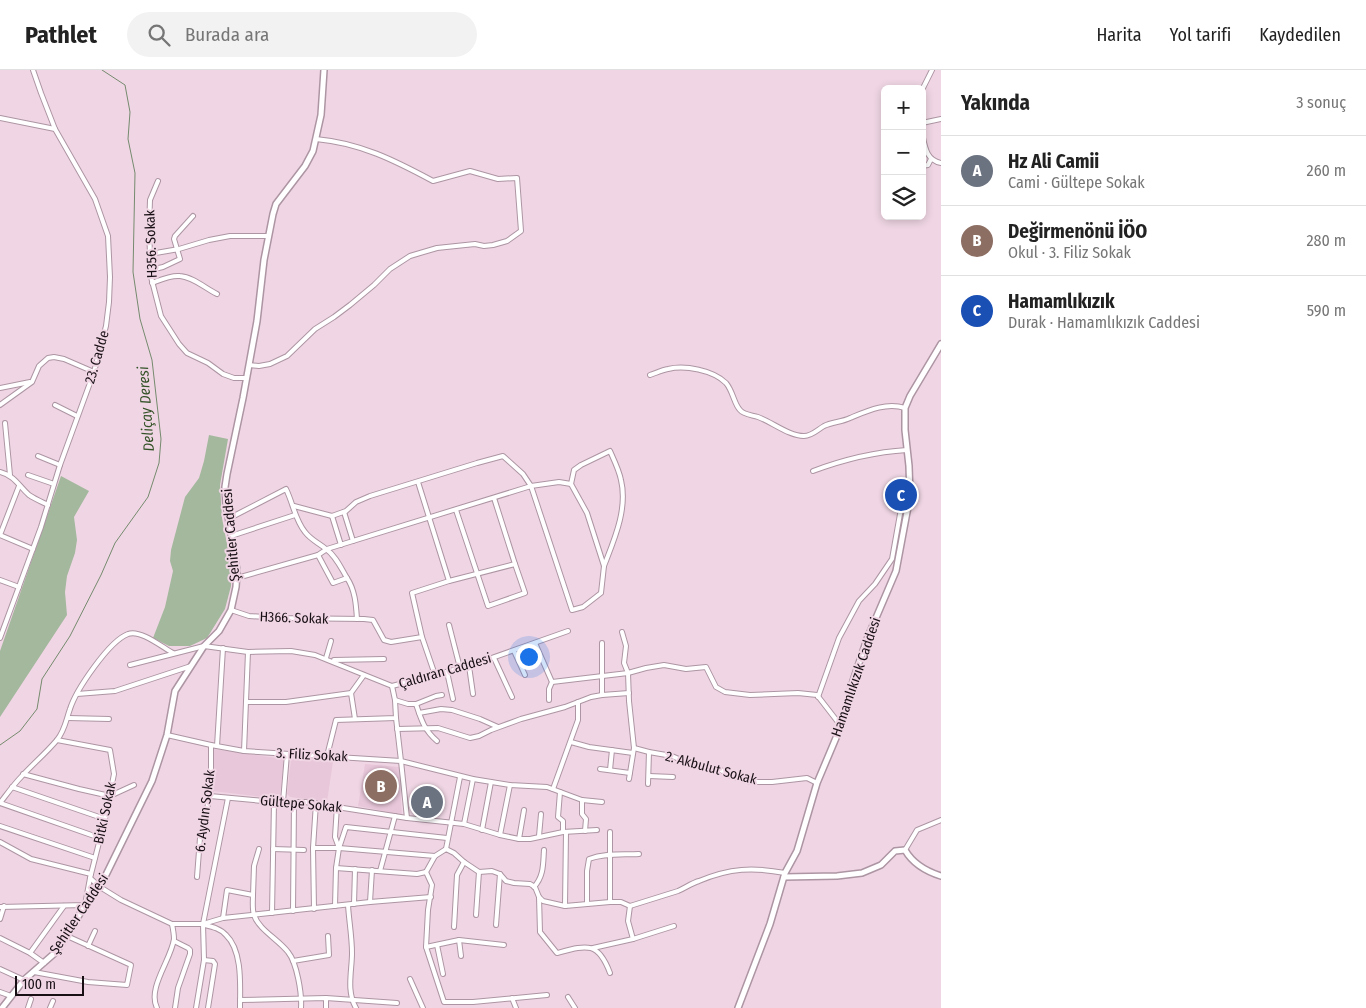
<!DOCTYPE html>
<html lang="tr">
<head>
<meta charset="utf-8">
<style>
  body { margin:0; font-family:"Fira Sans Condensed",sans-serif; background:#f2f2f2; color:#222 }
  .controls { position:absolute; right:15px; top:15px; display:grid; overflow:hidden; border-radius:8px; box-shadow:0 2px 8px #0003 }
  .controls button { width:45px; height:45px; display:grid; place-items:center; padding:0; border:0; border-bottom:1px solid #e0e0e0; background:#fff; color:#222; font:25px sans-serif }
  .scale { position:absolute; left:15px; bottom:12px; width:69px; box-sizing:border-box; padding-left:5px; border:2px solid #180f14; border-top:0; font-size:14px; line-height:18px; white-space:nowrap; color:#180f14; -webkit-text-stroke:4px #f0d6e4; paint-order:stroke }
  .you { position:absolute; left:528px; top:586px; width:18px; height:18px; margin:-12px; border:4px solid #fff; border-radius:50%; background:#1a73e8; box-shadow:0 0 0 8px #1a73e833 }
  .badge { display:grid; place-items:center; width:32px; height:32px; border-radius:50%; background:#b45309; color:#fff; font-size:16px; font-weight:700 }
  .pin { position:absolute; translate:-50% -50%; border:2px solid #fff; box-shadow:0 1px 5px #0006 }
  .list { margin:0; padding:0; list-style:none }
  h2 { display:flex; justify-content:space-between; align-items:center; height:65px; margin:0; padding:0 20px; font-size:21px }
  h2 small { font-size:16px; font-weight:400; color:#767676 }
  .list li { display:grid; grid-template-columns:32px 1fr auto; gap:15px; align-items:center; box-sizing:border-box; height:70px; padding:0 20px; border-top:1px solid #e0e0e0 }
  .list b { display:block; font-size:19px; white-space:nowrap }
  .list p { margin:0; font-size:16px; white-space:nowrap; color:#767676 }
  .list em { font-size:16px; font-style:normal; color:#767676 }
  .icon { flex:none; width:28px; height:28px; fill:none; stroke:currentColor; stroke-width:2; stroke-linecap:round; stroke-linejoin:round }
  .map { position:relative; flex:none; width:941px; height:938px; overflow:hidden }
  header { display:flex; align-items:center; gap:30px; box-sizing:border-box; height:70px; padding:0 25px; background:#fff; border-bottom:1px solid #e0e0e0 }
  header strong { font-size:24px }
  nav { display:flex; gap:28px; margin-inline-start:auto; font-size:18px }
  .search { width:350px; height:45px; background:#f2f2f2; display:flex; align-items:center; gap:12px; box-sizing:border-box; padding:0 18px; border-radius:28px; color:#767676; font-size:19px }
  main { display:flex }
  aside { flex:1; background:#fff }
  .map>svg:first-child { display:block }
</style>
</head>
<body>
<header>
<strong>Pathlet</strong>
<div class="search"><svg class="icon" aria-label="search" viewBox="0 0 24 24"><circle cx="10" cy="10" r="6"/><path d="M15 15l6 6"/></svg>Burada ara</div>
<nav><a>Harita</a><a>Yol tarifi</a><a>Kaydedilen</a></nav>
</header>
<main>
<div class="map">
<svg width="941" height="938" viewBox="0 0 941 938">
  <rect width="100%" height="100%" fill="#f0d6e4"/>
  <g fill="#e8c7da">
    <polygon points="214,679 284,689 280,727 278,729 213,721 214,710 213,681"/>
    <polygon points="293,688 333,692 327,732 290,727 287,724 291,689"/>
    <polygon points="365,694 399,697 402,745 358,736"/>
  </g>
  <g fill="#a4b89e">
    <polygon points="209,365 228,369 220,415 222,448 231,495 231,516 225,539 207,568 190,576 169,576 153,568 165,537 173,501 170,491 171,480 185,427 199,408 204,391"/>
    <polygon points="61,406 89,421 74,447 77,470 75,483 67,506 65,522 67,545 0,647 0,581"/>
  </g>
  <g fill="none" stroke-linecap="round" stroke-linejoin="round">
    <polyline stroke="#758a6e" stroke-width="1" points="0,675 20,661 37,639 42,609 70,566 101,505 115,473 148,427 159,393 161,369 152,290 140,249 133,202 135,103 128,69 130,42 125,15 102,0"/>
    <g stroke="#ad95a3" stroke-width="6">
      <g id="minor">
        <polyline points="33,0 41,23 55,59"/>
        <polyline points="922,20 932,0"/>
        <polyline points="0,48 55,59 95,129 108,166 110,207 109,232 106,256 94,302 60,395 41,457 0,568"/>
        <polyline points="922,53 941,49"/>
        <path d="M922,63c3,14 4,27 19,30"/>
        <polyline points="922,96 928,95 931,89"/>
        <polyline points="158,111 150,130 149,160 151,207 161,246 179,274 187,283 208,293 223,304 234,308 246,308"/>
        <polyline points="150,184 179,179 209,170 230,166 269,166"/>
        <polyline points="150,200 163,197 180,189 174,169 175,166 193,146"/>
        <path d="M152,213c8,-3 18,-8 28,-7 13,1 25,12 37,18"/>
        <path d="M249,295l10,1 11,-2 17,-8 28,-27 19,-12 16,-12 24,-20 16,-16 20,-13 27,-8 38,-4 9,2 9,-1 14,-4 14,-10 -4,-53 -19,1 -28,-8 -37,10c-39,-21 -73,-38 -117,-42"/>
        <path d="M650,305c6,-2 12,-5 18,-6 17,-4 45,1 58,14 7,8 8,21 14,27 4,5 12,5 18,7 14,5 31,19 46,19 8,0 13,-6 20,-10 8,-4 18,-4 26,-8 17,-7 36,-16 55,-10"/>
        <polyline points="0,318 30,312"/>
        <polyline points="0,335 32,312 39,296 48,288 54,287 64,289 94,302"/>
        <polyline points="55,335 77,346"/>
        <polyline points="5,353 10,405"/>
        <polyline points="38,386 60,395"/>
        <path d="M813,401c32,-12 60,-19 94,-21"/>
        <path d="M0,402c15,4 18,13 29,23 6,4 13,7 19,10"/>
        <polyline points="28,405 54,414"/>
        <polyline points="418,412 449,511 412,523 422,567 435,605"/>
        <path d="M571,414l3,-14 7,-5 29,-14c4,9 9,19 11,29 7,29 -7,60 -17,86"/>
        <polyline points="294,436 332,446 346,441 356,432 370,426 477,393 503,386 523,404 531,416 572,540 583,537 601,523 604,496 587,443 571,414 559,412 531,416 327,479 318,485"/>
        <polyline points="456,440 488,536 525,523 515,494"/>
        <polyline points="344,442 353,471"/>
        <polyline points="332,446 341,475"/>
        <path d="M228,449l58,-30c7,14 9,31 19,43 6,8 14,11 21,17 10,7 15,19 21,29"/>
        <polyline points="0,465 19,416"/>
        <polyline points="0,465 33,479"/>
        <polyline points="231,466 295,445"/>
        <path d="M237,508l81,-23 15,28 14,-5c8,12 9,26 10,41"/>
        <polyline points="0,510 19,517"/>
        <polyline points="449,511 515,494 494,428"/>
        <polyline points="231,540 249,546 280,548 364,549 373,550 384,570 391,572 422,567"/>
        <polyline points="449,555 460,598"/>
        <polyline points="622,562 626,576 624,593 628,603 629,631 634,678 629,709"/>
        <polyline points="535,573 552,612"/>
        <polyline points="514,581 525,605"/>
        <polyline points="326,588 331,571"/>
        <polyline points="494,588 512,627"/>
        <polyline points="334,590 384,589"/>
        <polyline points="130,595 204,576 248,582 291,581 315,585 392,616 469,596 568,561"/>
        <polyline points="469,596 473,624"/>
        <polyline points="447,602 453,629"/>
        <polyline points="552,612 628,603 646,598 664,595 686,599 706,597 716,617 725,622 750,625 798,623 817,625 841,656"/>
        <polyline points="351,623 364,605"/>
        <polyline points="77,624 115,621 191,596"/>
        <polyline points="602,625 602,573"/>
        <polyline points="818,627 839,568 859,531 875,514 892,489 900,444 909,423"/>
        <path d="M395,630l13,4h8c5,15 8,26 21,37"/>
        <polyline points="549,630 549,619 552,612"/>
        <polyline points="246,632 286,632 351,623 355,649"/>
        <polyline points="416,634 436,626 442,625"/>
        <polyline points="419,643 441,639 452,640 480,649 498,657"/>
        <polyline points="68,648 109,649"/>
        <polyline points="396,648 401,691 473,709 510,715 547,717 582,730 602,732"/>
        <polyline points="397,659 438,658 470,668 479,666 491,660 521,649 565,637 591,627 602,625 629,623"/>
        <polyline points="167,665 211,675 244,681 401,691 407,748"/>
        <polyline points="571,672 589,677 633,683"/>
        <polyline points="217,676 223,578"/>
        <polyline points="634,678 649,682 672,686 681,690 721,700 728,705 750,712 772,712 807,708 817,713"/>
        <polyline points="244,681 248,582"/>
        <polyline points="327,686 336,650 396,648 395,630 392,616"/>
        <polyline points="600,699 630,703"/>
        <polyline points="610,700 612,680"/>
        <polyline points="23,704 79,719 110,726 134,715"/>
        <polyline points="649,706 673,707"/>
        <polyline points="648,714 649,682"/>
        <polyline points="12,717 105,749"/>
        <polyline points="553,719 578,650 578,632"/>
        <polyline points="560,722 558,747 563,751 563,762"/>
        <polyline points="210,726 274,732 305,732 407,748 464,754 500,765 519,769 530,769 563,762 597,760"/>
        <polyline points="582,730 582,744 586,749 585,761"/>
        <polyline points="283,732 287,684"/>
        <path d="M0,733c7,-9 14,-19 22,-27 11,-12 24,-23 35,-36 8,-10 9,-20 13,-31 6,-19 39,-68 58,-75 12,-5 34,13 45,19"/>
        <polyline points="0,733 100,768"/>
        <polyline points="337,736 335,767 339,778"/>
        <polyline points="464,754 473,709"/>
        <polyline points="0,756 95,788"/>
        <polyline points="482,760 491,712"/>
        <polyline points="610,762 610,832"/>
        <polyline points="500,765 510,715"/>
        <polyline points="539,766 541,744"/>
        <polyline points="519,769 524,740"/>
        <polyline points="0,772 31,789 91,804"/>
        <polyline points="313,778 339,778 435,786"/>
        <polyline points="273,779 304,780"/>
        <polyline points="446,779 460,707"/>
        <polyline points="905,780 917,760 941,750"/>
        <polyline points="336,798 417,804 426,802"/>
        <polyline points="380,801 395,746"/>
        <path d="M426,802l9,-16 11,-7 8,4 10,9 15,10 13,-1 8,3 6,7 8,2 16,1 5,3 4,10 4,4 22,5 45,-4h11l9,4c16,-5 32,-10 48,-15 7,-3 14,-8 21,-10 31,-13 54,-14 86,-8"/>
        <polyline points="426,802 432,815 428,840 426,877 444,932 473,932 547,925"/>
        <polyline points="197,807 200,768 210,726 211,706 211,675"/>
        <polyline points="90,808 100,817 121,830 172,854 203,854 223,848 370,832 431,827"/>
        <path d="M534,817c10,-11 9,-23 10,-37"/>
        <polyline points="253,825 254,796 259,779"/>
        <path d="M539,827l1,35 17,21c30,-8 41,-12 53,20"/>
        <polyline points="370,832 372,800"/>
        <polyline points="354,834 355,799"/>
        <path d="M587,834v-33l2,-12c16,-6 34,-4 50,-5"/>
        <path d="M348,835c1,16 4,32 4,48 0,18 -6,38 4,55"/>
        <polyline points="335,836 336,798 339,778 346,757 447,768"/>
        <polyline points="565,836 566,762"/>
        <polyline points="630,836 628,851 633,869"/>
        <polyline points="0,837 85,835 90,808 105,749 114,704 110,680 57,670"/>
        <polyline points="314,839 313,778 316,733"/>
        <polyline points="293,841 294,732"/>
        <polyline points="272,843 274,732"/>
        <polyline points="476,845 479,802"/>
        <path d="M223,848l4,-28 26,5c0,6 -1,14 1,20 5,15 24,24 34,37 9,11 14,42 13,56"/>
        <polyline points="0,849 4,836"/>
        <path d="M205,855c8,2 16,4 21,10 17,16 14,52 14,73"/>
        <polyline points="496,855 500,804"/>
        <polyline points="454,857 457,805 464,792"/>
        <polyline points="0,868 30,883 44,893"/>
        <polyline points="459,870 461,886"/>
        <polyline points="174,871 188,878 190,880 190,884 178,918 175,938"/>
        <polyline points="437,875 443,904"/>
        <polyline points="88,876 95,861"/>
        <polyline points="426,877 459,870 504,875"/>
        <polyline points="593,878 633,869 674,856"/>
        <polyline points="30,883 64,836"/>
        <polyline points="204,890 213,891 215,894 208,938"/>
        <polyline points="293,891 329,885 328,866"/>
        <polyline points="0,899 24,910"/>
        <polyline points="34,902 88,912 127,915 131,895 67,866"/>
        <polyline points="410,909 423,938"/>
        <polyline points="0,922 11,926"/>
        <polyline points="568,927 575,938"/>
        <polyline points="326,928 326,938"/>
        <polyline points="512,928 516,938"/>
        <polyline points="240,930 326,928 397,933"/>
        <polyline points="28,938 31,929"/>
        <polyline points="50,938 53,931"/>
        <path d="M157,938c-10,-20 14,-48 17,-69 0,-5 -1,-10 -2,-15"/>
        <polyline points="196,938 204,890 203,854 228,728"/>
      </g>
    </g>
    <g stroke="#ad95a3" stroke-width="8">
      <g id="tertiary">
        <path d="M784,807l53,-1 25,-3 19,-8 14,-14 10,-1c8,14 20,21 36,26"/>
        <polyline points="2,938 24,910 56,882 68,864 85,835 100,817 152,711 167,665 175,621 204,576 219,561 231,540 236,517 237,501 226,434 225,417 227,404 243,328 257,251 264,190 273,144 276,134 305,96 313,81 321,45 324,0"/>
        <polyline points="738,938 770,854 785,803 797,781 817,713 841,656 853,611 867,569 896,501 910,426 909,396 905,360 905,338 910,326 941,274"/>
      </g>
    </g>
    <use href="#minor" stroke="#fff" stroke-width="4"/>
    <use href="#tertiary" stroke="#fff" stroke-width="5"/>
  </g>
  <g text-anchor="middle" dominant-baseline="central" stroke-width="4" stroke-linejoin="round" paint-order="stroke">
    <g font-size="14" fill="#180f14" stroke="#f0d6e4">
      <text transform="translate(151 174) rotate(-92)">H356. Sokak</text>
      <text transform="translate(97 287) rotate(-74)">23. Cadde</text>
      <text transform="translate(231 465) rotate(-95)">Şehitler Caddesi</text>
      <text transform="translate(294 548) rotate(2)">H366. Sokak</text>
      <text transform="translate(445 601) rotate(-16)">Çaldıran Caddesi</text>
      <text transform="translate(856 607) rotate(-71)">Hamamlıkızık Caddesi</text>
      <text transform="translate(312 685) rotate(3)">3. Filiz Sokak</text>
      <text transform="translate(711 698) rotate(15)">2. Akbulut Sokak</text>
      <text transform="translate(301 734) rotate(5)">Gültepe Sokak</text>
      <text transform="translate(205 741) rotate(-83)">6. Aydın Sokak</text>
      <text transform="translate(105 743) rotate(-78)">Bitki Sokak</text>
      <text transform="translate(79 844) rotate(-56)">Şehitler Caddesi</text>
    </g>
    <g font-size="15" font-style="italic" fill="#335228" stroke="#f0d6e4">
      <text transform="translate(146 339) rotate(-94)">Deliçay Deresi</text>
    </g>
  </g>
</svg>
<div class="controls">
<button>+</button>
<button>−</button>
<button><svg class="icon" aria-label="layers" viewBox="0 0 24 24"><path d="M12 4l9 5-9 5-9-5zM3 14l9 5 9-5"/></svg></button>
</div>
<div class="scale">100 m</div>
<div class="you"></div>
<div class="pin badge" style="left:427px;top:732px;background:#6b7280">A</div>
<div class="pin badge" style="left:381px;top:716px;background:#8d6e63">B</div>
<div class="pin badge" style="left:901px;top:425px;background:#1a4fb4">C</div>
</div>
<aside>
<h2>Yakında<small>3 sonuç</small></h2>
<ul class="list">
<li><span class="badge" style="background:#6b7280">A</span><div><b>Hz Ali Camii</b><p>Cami · Gültepe Sokak</p></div><em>260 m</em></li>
<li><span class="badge" style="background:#8d6e63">B</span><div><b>Değirmenönü İÖO</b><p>Okul · 3. Filiz Sokak</p></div><em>280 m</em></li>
<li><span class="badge" style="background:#1a4fb4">C</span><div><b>Hamamlıkızık</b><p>Durak · Hamamlıkızık Caddesi</p></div><em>590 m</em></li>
</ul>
</aside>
</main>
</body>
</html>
